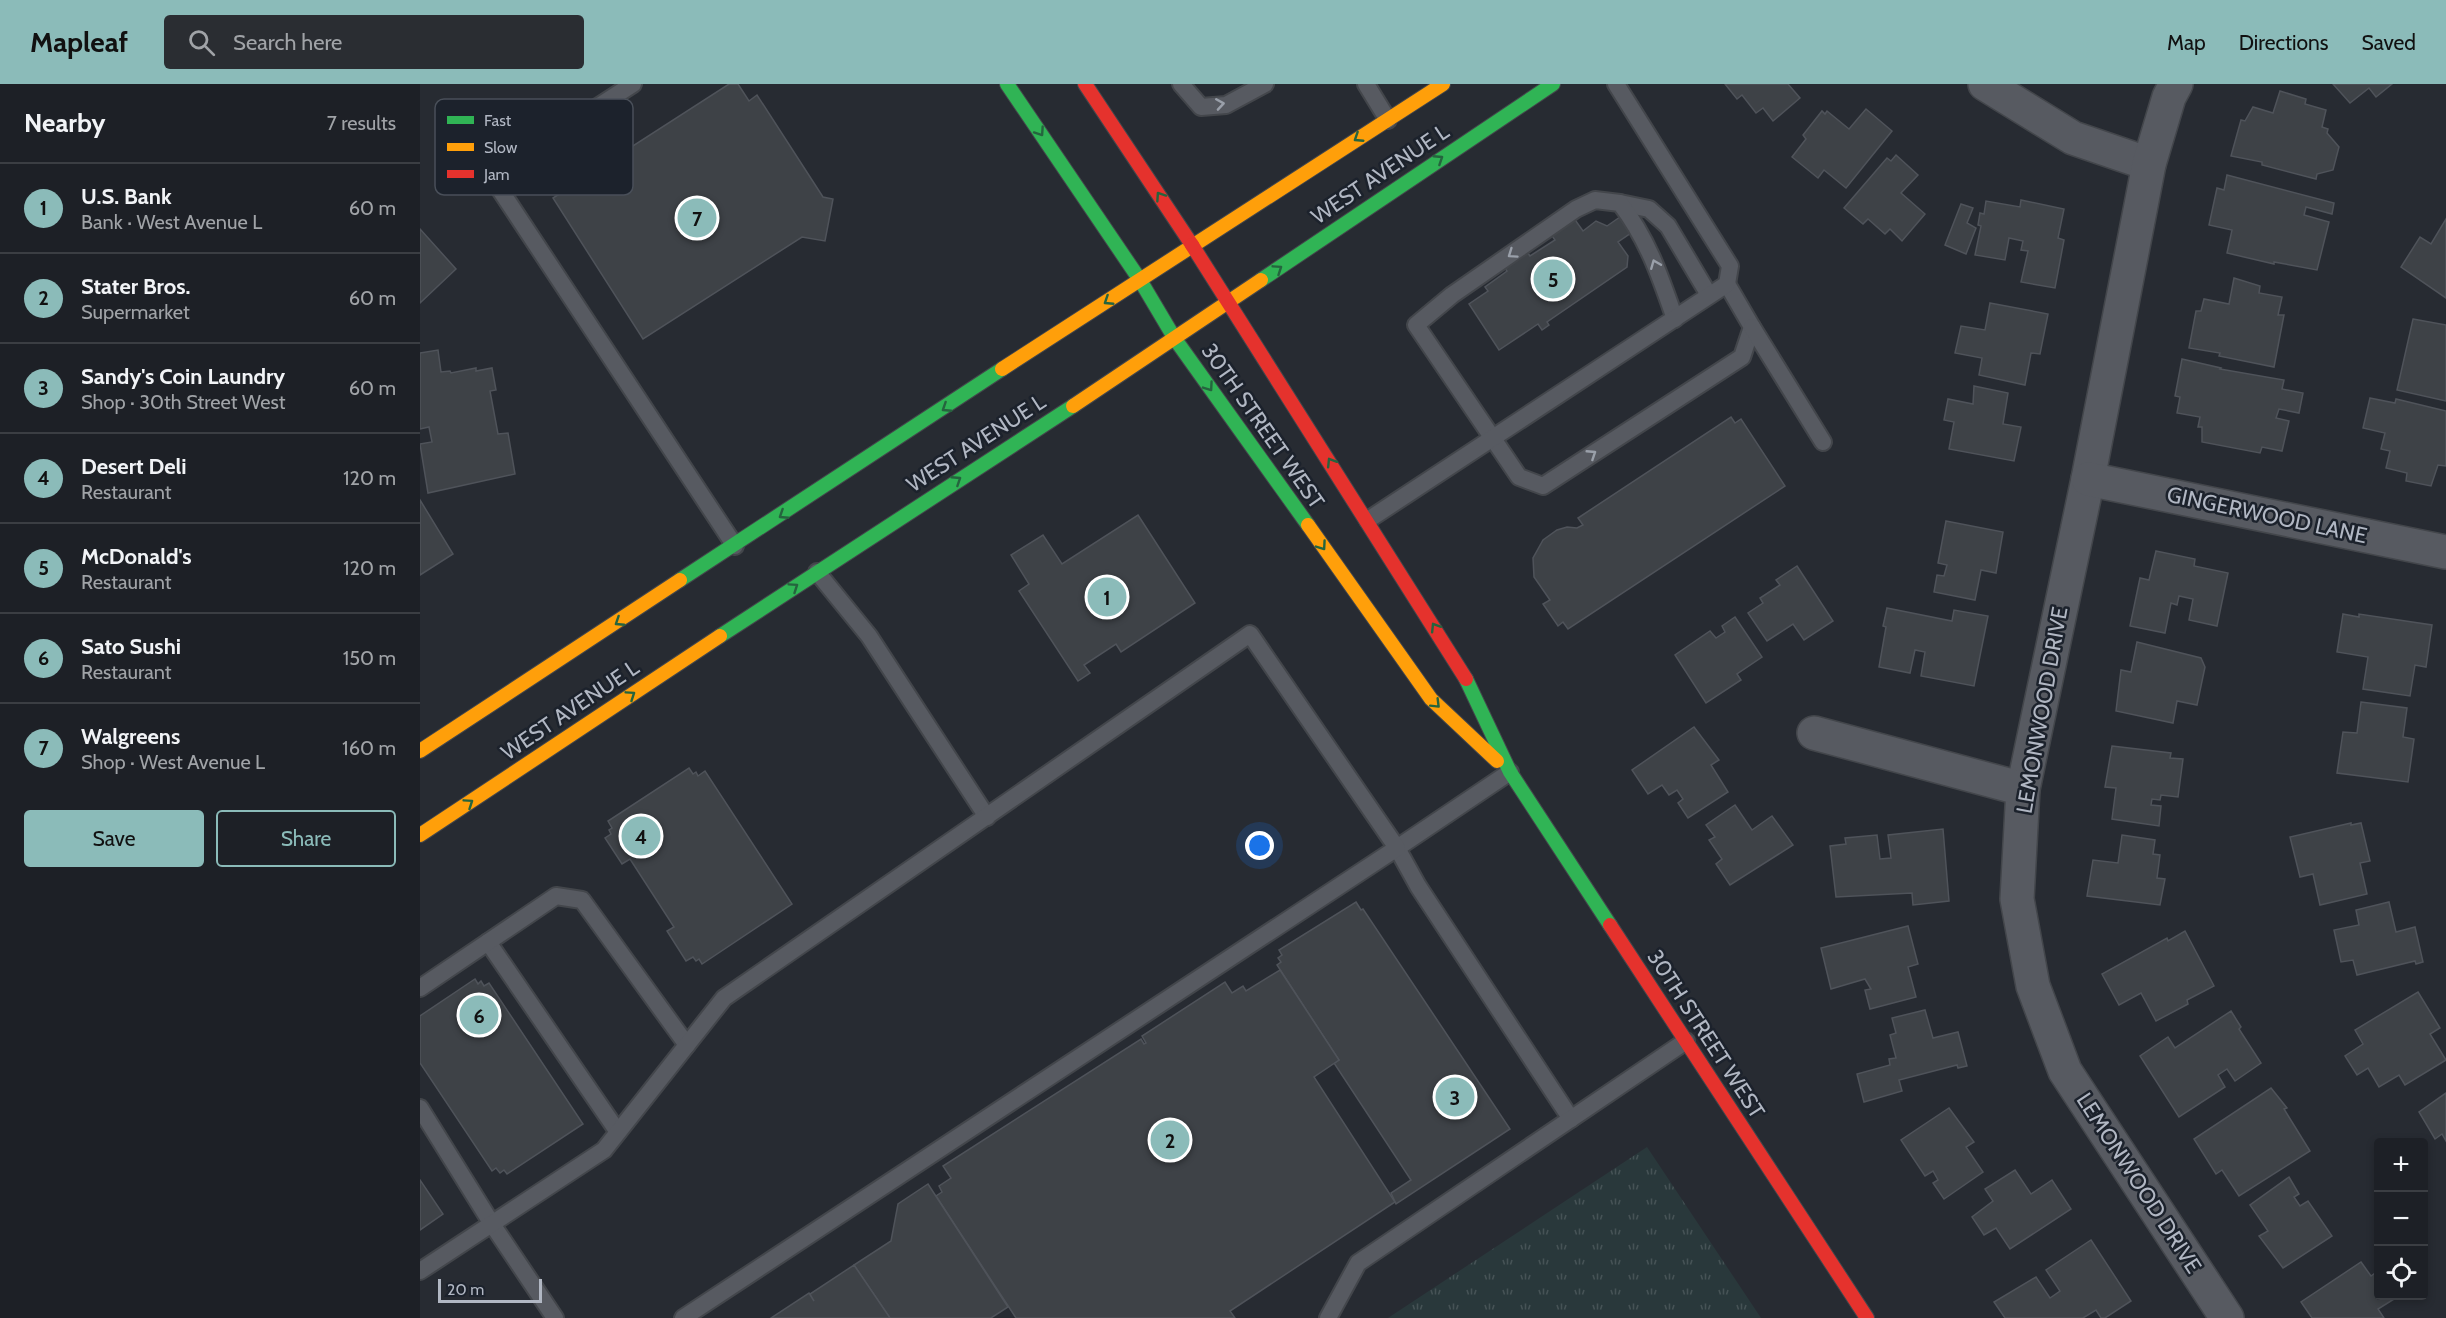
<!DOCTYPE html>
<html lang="en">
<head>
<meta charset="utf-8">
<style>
  body { margin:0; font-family:Cabin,sans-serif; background:#2a2d32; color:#f1f3f6 }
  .controls { position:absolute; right:18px; bottom:18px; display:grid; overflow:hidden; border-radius:6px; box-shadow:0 3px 9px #0003 }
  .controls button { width:54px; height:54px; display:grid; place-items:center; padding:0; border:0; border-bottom:2px solid #3b3e43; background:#1d2026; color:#f1f3f6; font:30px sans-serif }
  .scale { position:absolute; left:18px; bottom:15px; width:104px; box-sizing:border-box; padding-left:6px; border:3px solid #b1b7c3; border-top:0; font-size:16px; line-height:21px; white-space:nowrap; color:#b1b7c3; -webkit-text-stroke:4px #1c222c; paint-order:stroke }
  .you { position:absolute; left:840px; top:762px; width:21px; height:21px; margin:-15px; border:4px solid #fff; border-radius:50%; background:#1a73e8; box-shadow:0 0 0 9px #1a73e833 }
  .badge { display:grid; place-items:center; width:39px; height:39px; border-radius:50%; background:#8bbbb9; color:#111; font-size:20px; font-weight:700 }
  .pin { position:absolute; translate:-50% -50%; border:3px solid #fff; box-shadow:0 2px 6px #0006 }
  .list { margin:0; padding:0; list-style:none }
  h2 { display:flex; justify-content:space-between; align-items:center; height:78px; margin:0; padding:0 24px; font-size:26px }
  h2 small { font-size:20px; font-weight:400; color:#a0a3a7 }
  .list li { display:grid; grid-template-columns:39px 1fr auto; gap:18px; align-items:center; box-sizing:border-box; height:90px; padding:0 24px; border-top:2px solid #3b3e43 }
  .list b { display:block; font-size:22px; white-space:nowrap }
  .list p { margin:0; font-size:20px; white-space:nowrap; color:#a0a3a7 }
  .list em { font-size:20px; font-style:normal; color:#a0a3a7 }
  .actions { display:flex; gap:12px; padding:18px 24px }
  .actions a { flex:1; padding:14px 0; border:2px solid #8bbbb9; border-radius:6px; text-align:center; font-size:21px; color:#8bbbb9 }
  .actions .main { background:#8bbbb9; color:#111 }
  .icon { flex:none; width:33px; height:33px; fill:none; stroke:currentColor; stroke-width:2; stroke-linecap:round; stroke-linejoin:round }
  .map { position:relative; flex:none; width:2026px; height:1234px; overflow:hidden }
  header { display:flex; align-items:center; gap:36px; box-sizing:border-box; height:84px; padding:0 30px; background:#8bbbb9; color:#111 }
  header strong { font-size:28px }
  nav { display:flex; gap:33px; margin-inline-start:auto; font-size:21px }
  .search { width:420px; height:54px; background:#2a2d32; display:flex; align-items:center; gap:15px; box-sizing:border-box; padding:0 21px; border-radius:6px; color:#a0a3a7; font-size:22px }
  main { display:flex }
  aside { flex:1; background:#1d2026 }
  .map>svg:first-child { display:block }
</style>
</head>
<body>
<header>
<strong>Mapleaf</strong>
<div class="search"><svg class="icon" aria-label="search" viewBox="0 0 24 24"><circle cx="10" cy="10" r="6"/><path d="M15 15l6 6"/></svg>Search here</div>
<nav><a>Map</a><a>Directions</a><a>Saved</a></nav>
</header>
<main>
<aside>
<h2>Nearby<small>7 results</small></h2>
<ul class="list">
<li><span class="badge">1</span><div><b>U.S. Bank</b><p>Bank · West Avenue L</p></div><em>60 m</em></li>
<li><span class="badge">2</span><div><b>Stater Bros.</b><p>Supermarket</p></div><em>60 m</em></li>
<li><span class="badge">3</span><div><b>Sandy's Coin Laundry</b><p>Shop · 30th Street West</p></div><em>60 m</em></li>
<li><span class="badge">4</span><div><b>Desert Deli</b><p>Restaurant</p></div><em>120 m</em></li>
<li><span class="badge">5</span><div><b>McDonald's</b><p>Restaurant</p></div><em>120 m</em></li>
<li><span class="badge">6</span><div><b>Sato Sushi</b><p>Restaurant</p></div><em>150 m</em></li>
<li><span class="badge">7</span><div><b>Walgreens</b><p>Shop · West Avenue L</p></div><em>160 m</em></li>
</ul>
<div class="actions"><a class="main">Save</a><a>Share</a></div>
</aside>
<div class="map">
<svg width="2026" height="1234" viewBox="0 0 2026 1234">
  <defs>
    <pattern id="grass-tufts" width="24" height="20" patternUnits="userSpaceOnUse" patternTransform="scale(1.5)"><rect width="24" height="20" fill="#29383b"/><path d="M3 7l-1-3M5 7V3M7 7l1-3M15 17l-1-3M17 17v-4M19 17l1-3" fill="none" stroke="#465356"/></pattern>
  </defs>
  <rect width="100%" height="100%" fill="#272b32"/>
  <polygon fill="url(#grass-tufts)" points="1227,1063 1341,1234 968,1234"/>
  <g fill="#3e4247" stroke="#4f535a" stroke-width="1.5">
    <polygon points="309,0 318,0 329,17 337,11 403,113 413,115 405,157 382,153 223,255 133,114 147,105 131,81 169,56 185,80"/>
    <polygon points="1305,0 1368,0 1380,14 1353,37 1343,24 1336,29 1322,11 1317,15"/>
    <polygon points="1913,0 1972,0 1956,13 1949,4 1930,19"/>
    <polygon points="1860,7 1886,15 1885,20 1906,26 1902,43 1908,45 1907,49 1919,63 1913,86 1897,90 1896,95 1842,81 1842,78 1811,72 1821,36 1825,37 1833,23 1853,29"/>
    <polygon points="1446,25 1472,47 1426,104 1404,86 1398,94 1372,73 1386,55 1383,51 1402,27 1405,30 1407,27 1429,45"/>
    <polygon points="1476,71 1498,91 1481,109 1505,130 1482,157 1470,145 1465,150 1448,135 1443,140 1424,124 1467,74 1471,77"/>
    <polygon points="1807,91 1914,119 1912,130 1886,123 1884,131 1909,138 1897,186 1854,178 1854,180 1807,169 1812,146 1789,141 1797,104 1804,106"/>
    <polygon points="1601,116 1644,125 1638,154 1644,156 1635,204 1601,198 1608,167 1601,166 1603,157 1589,154 1585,176 1555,171 1561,142 1558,141 1560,129 1564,130 1566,117 1600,123"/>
    <polygon points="1541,120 1553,124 1547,139 1556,144 1546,170 1525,161"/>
    <polygon points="1153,133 1163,147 1176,137 1187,142 1200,133 1211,149 1198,158 1208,172 1207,183 1127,238 1129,241 1122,246 1118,240 1079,266 1049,220 1068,207 1065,203 1087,187 1082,180 1105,165 1110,172 1135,156 1130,149"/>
    <polygon points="2026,135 2026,214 1981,183 2000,153 2011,160"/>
    <polygon points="0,145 36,185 0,219"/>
    <polygon points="1814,194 1840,202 1839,209 1862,213 1858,231 1864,231 1854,283 1799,272 1800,269 1769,264 1776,227 1781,227 1784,215 1809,220"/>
    <polygon points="1570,219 1628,230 1620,270 1611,269 1605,301 1559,291 1562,274 1535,269 1541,242 1565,246"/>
    <polygon points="1993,235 2026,241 2026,317 1977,306"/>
    <polygon points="18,266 21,288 30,287 31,289 56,284 56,287 72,284 76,306 70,307 78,350 88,349 95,390 8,409 0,360 12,358 9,343 0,345 0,269"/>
    <polygon points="1762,275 1801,284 1800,285 1864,296 1862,305 1883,309 1879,329 1859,325 1856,334 1869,337 1862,367 1842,363 1840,369 1782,358 1782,343 1778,343 1780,333 1757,329 1760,313 1755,312"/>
    <polygon points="1554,302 1588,309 1583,340 1601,343 1594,377 1529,365 1534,338 1524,336 1528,315 1553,320"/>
    <polygon points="1950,314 1975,319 1976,315 2026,327 2026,382 2018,381 2011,402 1986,397 1987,389 1966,384 1970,367 1961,365 1965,349 1943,344"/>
    <polygon points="1311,333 1315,339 1321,335 1365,402 1148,545 1143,538 1138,542 1123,520 1130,516 1114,493 1113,474 1123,456 1137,446 1147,443 1157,444 1163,441 1158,434"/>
    <polygon points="0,416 33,470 0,491"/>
    <polygon points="718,431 775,519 701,568 696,560 664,581 670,589 658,597 599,507 609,500 591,471 623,451 642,480"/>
    <polygon points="1526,437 1583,448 1576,489 1561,486 1555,516 1514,508 1517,491 1524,492 1527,481 1518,479"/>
    <polygon points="1736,467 1775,475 1774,482 1808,489 1797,542 1769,536 1773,515 1759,512 1757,521 1751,519 1745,549 1710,542 1720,494 1729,496"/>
    <polygon points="1377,482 1413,537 1384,556 1373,540 1347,557 1328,529 1343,519 1340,514 1360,501 1356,496"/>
    <polygon points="1467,524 1532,537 1534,526 1568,532 1554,602 1501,592 1505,568 1495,566 1490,589 1459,583 1466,543 1463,542"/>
    <polygon points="1923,530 1939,533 1939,530 2012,541 2006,583 1995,581 1990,612 1943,605 1948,573 1917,568"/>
    <polygon points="1315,533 1342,573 1317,590 1321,596 1286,619 1255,571 1290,547 1296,554 1305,548 1302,542"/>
    <polygon points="1717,558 1781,574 1785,583 1777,621 1757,617 1753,639 1696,627 1701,586 1711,588"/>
    <polygon points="1941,618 1987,624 1983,653 1994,655 1988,698 1917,689 1923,648 1937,649"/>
    <polygon points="1274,643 1299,676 1291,681 1308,708 1268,734 1258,719 1263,715 1257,706 1249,711 1242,701 1228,710 1212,686"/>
    <polygon points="1692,662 1751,669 1750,674 1763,675 1758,713 1741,711 1740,716 1732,715 1731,721 1741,722 1739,742 1692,735 1696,704 1685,703"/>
    <polygon points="269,684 273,690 276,688 278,692 285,687 372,820 282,880 279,875 276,877 273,873 266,877 247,847 254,843 210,775 202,780 185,754 191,750 189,746 192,744 188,737"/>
    <polygon points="1315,721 1332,746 1352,732 1373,761 1310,801 1296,780 1302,775 1289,756 1295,753 1286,741"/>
    <polygon points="1931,739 1931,741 1941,739 1950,777 1940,779 1947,810 1900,821 1893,790 1880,793 1870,753"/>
    <polygon points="1523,745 1529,817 1493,821 1492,809 1416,813 1410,762 1426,760 1425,754 1457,751 1460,775 1471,774 1468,751"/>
    <polygon points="1702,751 1735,756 1733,770 1740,771 1737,794 1745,795 1740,821 1667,812 1673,776 1698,779"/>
    <polygon points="936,818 941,826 943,825 1090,1045 976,1120 971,1109 991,1096 914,979 919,976 857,881 861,878 858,874 862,871 859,866"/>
    <polygon points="1969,818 1976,848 1995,843 2003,878 1996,880 1995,877 1937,891 1933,876 1921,878 1914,846 1939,841 1936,826"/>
    <polygon points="1488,842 1498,880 1488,883 1496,913 1450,925 1445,906 1451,905 1445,895 1411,905 1401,864"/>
    <polygon points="1765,847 1794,902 1767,916 1768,920 1736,937 1721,909 1699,921 1682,890 1747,854 1748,857"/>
    <polygon points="860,886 919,976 894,993 975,1118 810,1227 815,1234 596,1234 516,1112 522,1108 519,1102 531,1094 523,1082 721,955 724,960 726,959 722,952 805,898 812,909 823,902 826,907"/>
    <polygon points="55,895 58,900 61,897 64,902 69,899 163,1040 87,1090 84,1086 80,1089 76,1084 72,1087 0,979 0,932"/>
    <polygon points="1998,908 2020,944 2010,950 2026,976 1985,1001 1979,991 1959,1003 1948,984 1937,991 1925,972 1943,960 1935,946"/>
    <polygon points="1505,926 1513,954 1538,948 1547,982 1538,984 1537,981 1479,996 1482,1007 1444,1018 1437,990 1470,981 1469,975 1476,974 1470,951 1476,949 1472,934"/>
    <polygon points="1811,927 1821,943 1819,945 1841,979 1815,997 1807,985 1798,991 1805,1003 1759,1033 1720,972 1748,953 1755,964"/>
    <polygon points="1851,1004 1867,1024 1864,1025 1890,1067 1819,1112 1802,1086 1796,1090 1774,1055"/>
    <polygon points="2026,1009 2026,1057 2022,1050 2015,1055 1999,1028"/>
    <polygon points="1529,1024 1554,1058 1546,1063 1563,1088 1524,1115 1513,1099 1518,1096 1513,1087 1505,1092 1481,1056"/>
    <polygon points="1595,1086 1611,1110 1632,1096 1651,1125 1590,1165 1576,1144 1564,1151 1552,1133 1573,1117 1565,1105"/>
    <polygon points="1869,1093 1879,1110 1874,1113 1880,1122 1888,1117 1912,1152 1863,1184 1839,1152 1848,1147 1830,1121"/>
    <polygon points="0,1096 23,1130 0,1146"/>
    <polygon points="508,1100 588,1223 571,1234 470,1234 434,1181 471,1157 478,1120"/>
    <polygon points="1671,1156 1711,1217 1685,1234 1681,1234 1676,1226 1663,1234 1585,1234 1574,1218 1616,1193 1630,1214 1640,1207 1626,1186"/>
    <polygon points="1941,1178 1951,1192 1958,1187 1958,1212 1979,1212 1958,1225 1964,1234 1892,1234 1881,1218"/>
    <polygon points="434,1181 470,1234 351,1234 389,1209 394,1217 390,1210"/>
  </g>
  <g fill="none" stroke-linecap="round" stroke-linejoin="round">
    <g stroke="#43464b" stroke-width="20">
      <g id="lane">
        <polyline points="213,0 71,92 315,462"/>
        <polyline points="761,0 781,23 806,21 845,0"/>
        <polyline points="946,0 968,36"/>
        <polyline points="1200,119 1229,125 1248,142 1289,211"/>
        <path d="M1255,235c-15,-43 -27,-79 -55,-116l-25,-3 -19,9 -124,86 -36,30 103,152 24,9 199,-129 10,-30 -25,-43"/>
        <polyline points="1332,243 1403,358"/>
        <polyline points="948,436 1307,200 1310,182 1196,0"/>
        <polyline points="397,488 449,552 567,733"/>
        <polyline points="1090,688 977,764 998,802 1151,1035"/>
        <polyline points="68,858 198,1048"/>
        <polyline points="0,904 136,812 162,816 267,961"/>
        <polyline points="0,1024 72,1140 135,1234"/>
        <polyline points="0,1187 184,1066 304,914 830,550 977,764 263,1234"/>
        <polyline points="908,1234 938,1179 1266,957"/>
      </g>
    </g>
    <g stroke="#43464b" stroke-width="36">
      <g id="street">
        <polyline points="1565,0 1653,54 1729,80"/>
        <polyline points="1756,0 1749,13 1729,80 1668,395 1603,705 1597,815 1613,902 1645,987 1807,1234"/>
        <polyline points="1668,395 2026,468"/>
        <polyline points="1394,649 1603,705"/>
      </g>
    </g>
    <g stroke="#43464b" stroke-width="16">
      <g id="fast">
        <polyline points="587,0 720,196"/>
        <polyline points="720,196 755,255 888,441"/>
        <polyline points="841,196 1133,0"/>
        <polyline points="260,496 582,285"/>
        <polyline points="300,552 653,322"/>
        <polyline points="1046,595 1090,688 1190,841"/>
      </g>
    </g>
    <g stroke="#43464b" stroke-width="16">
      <g id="slow">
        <polyline points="582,285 1023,0"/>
        <polyline points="653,322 841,196"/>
        <polyline points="888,441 1011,615 1077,677"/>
        <polyline points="0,667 260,496"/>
        <polyline points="0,751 300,552"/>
      </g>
    </g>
    <g stroke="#43464b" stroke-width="16">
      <g id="jam">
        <polyline points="665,0 772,161"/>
        <polyline points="772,161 1046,595"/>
        <polyline points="1190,841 1447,1234"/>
      </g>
    </g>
    <use href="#lane" stroke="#575a61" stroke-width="16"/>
    <use href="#street" stroke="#575a61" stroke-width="33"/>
    <use href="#fast" stroke="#30b455" stroke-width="14"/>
    <use href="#slow" stroke="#ff9f0a" stroke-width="14"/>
    <use href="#jam" stroke="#e5322d" stroke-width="14"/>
  </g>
  <defs><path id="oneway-chevron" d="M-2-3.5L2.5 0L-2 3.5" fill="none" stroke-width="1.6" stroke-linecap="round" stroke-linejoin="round" transform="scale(1.5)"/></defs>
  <g stroke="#9aa0aa">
    <use href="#oneway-chevron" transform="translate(800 20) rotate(-9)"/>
    <use href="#oneway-chevron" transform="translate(1092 170) rotate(145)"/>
    <use href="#oneway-chevron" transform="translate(1235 180) rotate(-112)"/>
    <use href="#oneway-chevron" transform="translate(1172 370) rotate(-33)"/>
  </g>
  <g stroke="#25643e">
    <use href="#oneway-chevron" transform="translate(620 48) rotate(56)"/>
    <use href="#oneway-chevron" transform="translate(938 54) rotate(147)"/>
    <use href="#oneway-chevron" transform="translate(1019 75) rotate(-33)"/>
    <use href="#oneway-chevron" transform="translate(740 112) rotate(-124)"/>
    <use href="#oneway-chevron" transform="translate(858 185) rotate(-34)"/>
    <use href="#oneway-chevron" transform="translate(688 217) rotate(147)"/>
    <use href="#oneway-chevron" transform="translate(789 303) rotate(55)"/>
    <use href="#oneway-chevron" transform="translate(526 324) rotate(147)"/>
    <use href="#oneway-chevron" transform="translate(911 378) rotate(-122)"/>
    <use href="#oneway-chevron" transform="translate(537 396) rotate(-33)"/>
    <use href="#oneway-chevron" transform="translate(363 431) rotate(147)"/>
    <use href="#oneway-chevron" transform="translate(902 462) rotate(55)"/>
    <use href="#oneway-chevron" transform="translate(374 503) rotate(-34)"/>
    <use href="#oneway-chevron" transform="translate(199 538) rotate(147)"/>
    <use href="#oneway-chevron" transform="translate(1015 543) rotate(-122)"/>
    <use href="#oneway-chevron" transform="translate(211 611) rotate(-34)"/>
    <use href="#oneway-chevron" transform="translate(1016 620) rotate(45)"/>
    <use href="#oneway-chevron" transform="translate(49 719) rotate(-34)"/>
  </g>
  <g text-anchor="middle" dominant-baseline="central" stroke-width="5" stroke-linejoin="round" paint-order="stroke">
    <g font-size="22" fill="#b1b7c3" stroke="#1c222c">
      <text transform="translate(960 90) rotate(-34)">WEST AVENUE L</text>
      <text transform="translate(843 342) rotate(55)">30TH STREET WEST</text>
      <text transform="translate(556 359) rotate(-33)">WEST AVENUE L</text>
      <text transform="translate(1847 431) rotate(12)">GINGERWOOD LANE</text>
      <text transform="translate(150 626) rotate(-34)">WEST AVENUE L</text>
      <text transform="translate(1622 626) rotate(-80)">LEMONWOOD DRIVE</text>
      <text transform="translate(1286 950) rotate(57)">30TH STREET WEST</text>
      <text transform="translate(1719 1099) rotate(57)">LEMONWOOD DRIVE</text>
    </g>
  </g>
  <rect x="15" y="15" width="198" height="96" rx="9" fill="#1c222c" stroke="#494f59" stroke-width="1.5"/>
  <rect x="27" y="32" width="27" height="8" fill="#30b455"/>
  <rect x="27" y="59" width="27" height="8" fill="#ff9f0a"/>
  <rect x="27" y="86" width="27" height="8" fill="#e5322d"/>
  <g font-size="16" fill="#b1b7c3">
    <text x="64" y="42">Fast</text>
    <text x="64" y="69">Slow</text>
    <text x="64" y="96">Jam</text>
  </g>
</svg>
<div class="controls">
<button>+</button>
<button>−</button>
<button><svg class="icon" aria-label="locate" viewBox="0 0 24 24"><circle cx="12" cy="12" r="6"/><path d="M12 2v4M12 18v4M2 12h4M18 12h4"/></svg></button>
</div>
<div class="scale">20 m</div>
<div class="you"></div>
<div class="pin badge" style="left:687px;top:513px">1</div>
<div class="pin badge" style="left:750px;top:1056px">2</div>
<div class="pin badge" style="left:1035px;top:1013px">3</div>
<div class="pin badge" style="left:221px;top:752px">4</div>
<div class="pin badge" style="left:1133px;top:195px">5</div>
<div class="pin badge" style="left:59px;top:931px">6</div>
<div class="pin badge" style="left:277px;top:134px">7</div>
</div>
</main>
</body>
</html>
